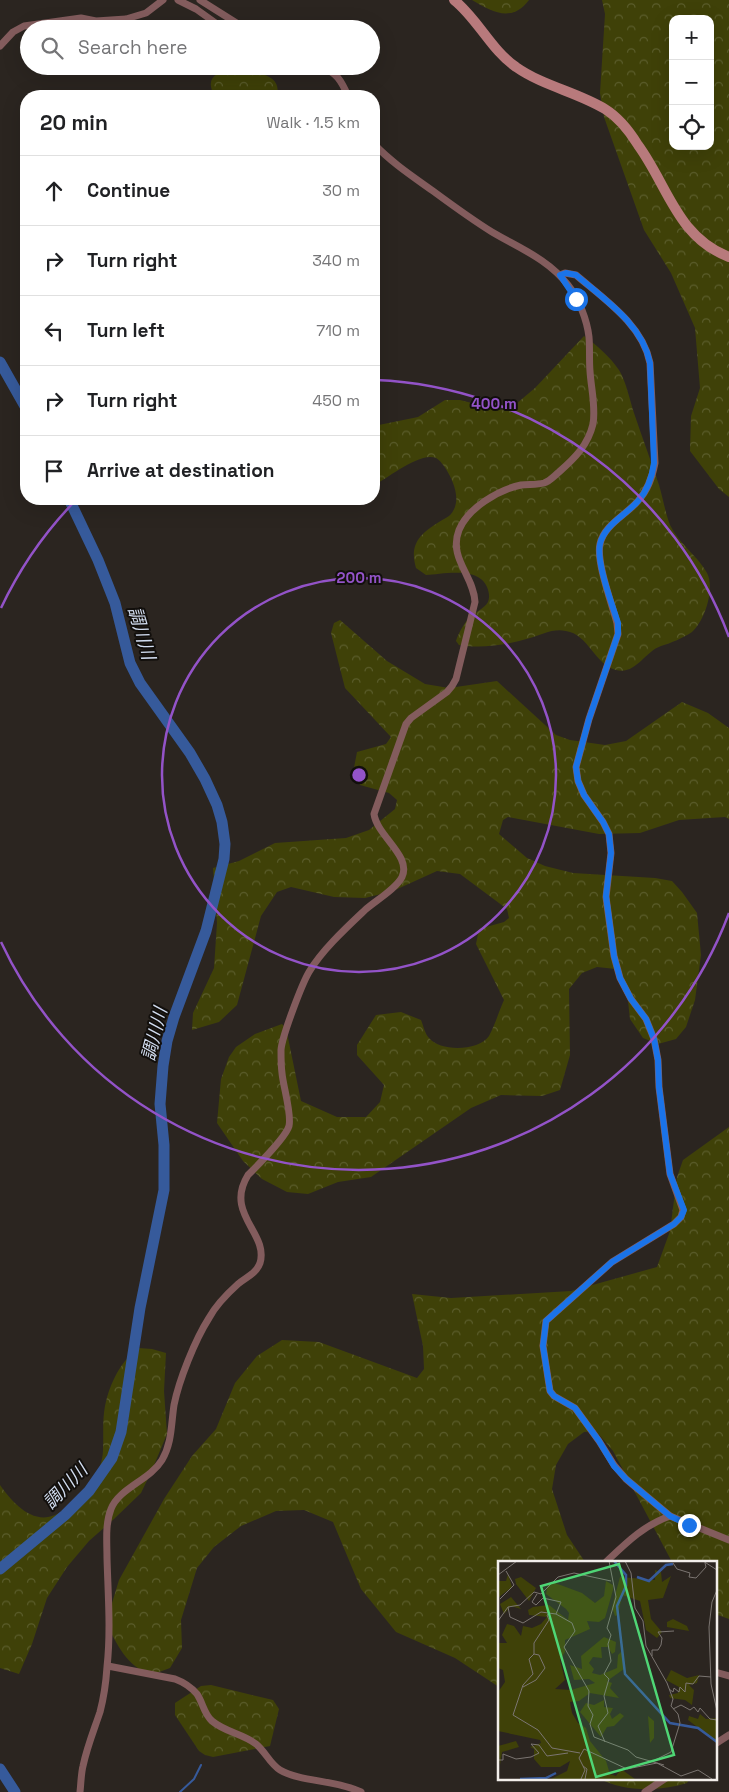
<!DOCTYPE html>
<html lang="en">
<head>
<meta charset="utf-8">
<style>
  body { margin:0; font-family:"Space Grotesk","Noto Sans JP",sans-serif; background:#f2f2f2; color:#202124 }
  .controls { position:absolute; right:15px; top:15px; display:grid; overflow:hidden; border-radius:10px; box-shadow:0 5px 20px #0002 }
  .controls button { width:45px; height:45px; display:grid; place-items:center; padding:0; border:0; border-bottom:1px solid #e0e0e0; background:#fff; color:#202124; font:25px sans-serif }
  .stop { position:absolute; width:15px; height:15px; margin:-11px; border:4px solid #1a73e8; border-radius:50%; background:#fff }
  .stop.end { background:#1a73e8; border-color:#fff; box-shadow:0 1px 5px #0008 }
  .list { margin:0; padding:0; list-style:none }
  h2 { display:flex; justify-content:space-between; align-items:center; height:65px; margin:0; padding:0 20px; font-size:21px }
  h2 small { font-size:16px; font-weight:400; color:#757577 }
  .list li { display:grid; grid-template-columns:32px 1fr auto; gap:15px; align-items:center; box-sizing:border-box; height:70px; padding:0 20px; border-top:1px solid #e0e0e0 }
  .list b { display:block; font-size:19px; white-space:nowrap }
  .list em { font-size:16px; font-style:normal; color:#757577 }
  .icon { flex:none; width:28px; height:28px; fill:none; stroke:currentColor; stroke-width:2; stroke-linecap:round; stroke-linejoin:round }
  .map { position:relative; flex:none; width:729px; height:1792px; overflow:hidden }
  .search { position:absolute; background:#fff; box-shadow:0 5px 20px #0002; left:20px; top:20px; width:360px; height:55px; display:flex; align-items:center; gap:12px; box-sizing:border-box; padding:0 18px; border-radius:28px; color:#757577; font-size:19px }
  .panel { position:absolute; background:#fff; box-shadow:0 5px 20px #0002; left:20px; top:90px; width:360px; height:415px; border-radius:20px }
  .map>svg:first-child { display:block }
</style>
</head>
<body>
<div class="map">
<svg width="729" height="1792" viewBox="0 0 729 1792">
  <defs>
    <pattern id="forest-crowns" width="20" height="18" patternUnits="userSpaceOnUse" patternTransform="scale(1.25)"><rect width="20" height="18" fill="#3f4108"/><path d="M2 6a3 3 0 1 1 6 0M12 15a3 3 0 1 1 6 0" fill="none" stroke="#5b5d2c"/></pattern>
  </defs>
  <rect width="100%" height="100%" fill="#2b2520"/>
  <g fill="url(#forest-crowns)" fill-rule="evenodd">
    <path d="M472,0h57c-17,23 -37,12 -57,0z"/>
    <path d="M602,0h127v497l-10,-8 -29,-38 1,-35 9,-28 -5,-60 -24,-55 -27,-43 -40,-113 -4,-24 5,-79zM673,19h37v127h-37z"/>
    <path d="M233,70c16,2 50,1 44,26h-62c-11,-17 1,-25 18,-26z"/>
    <path d="M584,336c14,10 26,21 35,34 7,11 11,31 15,43 8,24 17,48 25,72 4,13 6,27 11,40 9,19 27,30 37,48 8,15 -2,48 -15,59 -9,6 -21,11 -31,14 -17,6 -25,29 -45,24 -21,-5 -28,-36 -50,-39 -13,-3 -25,4 -36,7 -23,7 -49,11 -71,7l-3,-4c2,-7 8,-18 14,-24 5,-5 14,-8 18,-15 2,-5 1,-10 -1,-15 -8,-21 -45,-13 -61,-12l-10,-7c-7,-24 4,-34 23,-46 3,-2 7,-4 10,-6 14,-13 5,-34 -3,-47 -2,-3 -6,-9 -10,-11 -16,-7 -49,21 -62,27v-59l44,-9 27,-17h15l39,10 11,-1 25,-21z"/>
    <path d="M340,620l47,41 38,23 24,4 48,-7 59,54 14,5 35,5 21,-4 56,-39 26,11 21,15v91l-4,-2 -46,3 -39,13 -41,1 -91,-17 -5,3 -4,14 28,24 18,8 28,7 82,5 17,3 10,11 15,21 4,42 -6,45 -9,27 -10,12 -18,5 -15,-6 -13,-19 -4,-36 -10,-14 -19,-2 -15,6 -13,16 1,66 -10,35 -18,6 -41,-1 -30,13 -100,69 -33,5 -30,12 -21,-2 -25,-13 -19,-18 -26,-38 4,-44 8,-22 7,-10 19,-13 27,-10 4,4 15,73 36,16h29l14,-15 4,-17 -27,-30v-10l19,-30 25,-3 20,8c2,5 4,14 8,18 11,14 50,13 60,-2 6,-11 10,-25 15,-36l-28,-56 3,-15 25,-7 5,-4 -2,-9 -47,-35 -23,-3 -44,20 -28,7 -31,-1 -43,-10 -14,5 -16,24 -24,89 -18,17 -27,8 1,-17 21,-45 3,-45 -4,-55 26,-7 36,-18 71,-5 23,-8 26,-21 2,-9 -8,-7 -29,-8 -7,-12 4,-21 29,-8 5,-7 -46,-49 -14,-55 3,-10z"/>
    <path d="M729,1127v492l-14,-5v-52h-43l-59,-111 -17,-20 -12,1 -16,12 -12,21 -4,24 15,46 18,27h-86v125l-44,-29 -59,-26 -35,-43 -28,-67 -29,-12 -28,1 -35,15 -27,21 -17,21 -16,52 1,28 -12,20 -19,7c-25,-10 -33,-29 -45,-52l13,-43 45,-81 28,-43 24,-27 19,-46 22,-27 25,-16 37,2 98,36 7,-9 -1,-23 -11,-52 39,4 120,-7 86,-24 13,-36 7,-54 6,-17z"/>
    <path d="M138,1348l14,1 14,4 -2,38 3,43 -15,36 -11,23 -27,26 -25,22 -22,26 -20,31 -15,46 -13,30 -19,-6v-183c12,17 32,40 55,30 8,-4 17,-7 23,-13 13,-12 24,-33 25,-51 1,-22 -2,-37 6,-60 6,-17 15,-32 29,-43z"/>
    <polygon points="211,1685 273,1700 279,1709 270,1746 213,1757 205,1755 199,1751 175,1715 175,1703 201,1686"/>
    <path d="M598,1778h92l-3,5c-29,9 -63,9 -89,-5z"/>
  </g>
  <g fill="none" stroke-linecap="round" stroke-linejoin="round">
    <polyline stroke="#365a9b" stroke-width="2" points="180,1792 194,1779 201,1765"/>
    <g stroke="#365a9b" stroke-width="11">
      <polyline points="0,362 26,408"/>
      <polyline points="0,1569 65,1515 89,1491 112,1458 121,1432 140,1308 164,1190 164,1145 160,1104 163,1066 167,1041 174,1017 206,931 224,859 225,844 222,822 217,805 205,779 190,753 140,683 130,663 115,603 98,560 69,499"/>
      <polyline points="0,1769 15,1792"/>
    </g>
    <g stroke="#835c5d" stroke-width="7">
      <polyline points="178,0 196,9 224,29"/>
      <polyline points="200,0 246,29"/>
      <polyline points="0,46 13,32 24,26 81,18 96,21 126,19 146,13 163,0"/>
      <path d="M320,66c17,7 21,14 28,30"/>
      <path d="M560,275l5,-2 11,2c28,24 67,50 74,88l5,100c-3,15 -7,27 -17,38 -12,14 -34,24 -38,43 -4,18 12,60 17,79l1,11 -29,85 -13,48 2,14 6,14 19,27 6,12 2,19 -5,44 8,59 6,22 11,21 15,20 8,20 4,21 1,27 11,87 13,36 -2,7 -7,7 -62,38 -66,59 -3,25 7,45 4,5 21,12 24,33 15,24 12,14 44,37 59,24"/>
      <path d="M606,1562c20,-19 38,-37 64,-46"/>
      <path d="M108,1666l67,13c8,3 16,8 22,15 6,9 7,20 15,27 13,11 31,13 44,23 9,7 14,20 24,26 20,12 57,10 81,22"/>
      <polyline points="715,1672 729,1676"/>
      <polyline points="715,1744 729,1735"/>
      <path d="M80,1792c1,-9 1,-18 3,-26 4,-19 11,-36 17,-54 4,-15 6,-30 7,-45 4,-36 1,-73 0,-109 0,-16 -2,-34 4,-49 8,-21 39,-29 51,-49 10,-17 9,-35 12,-55 5,-25 21,-65 35,-87 7,-13 19,-25 29,-34 8,-7 18,-10 22,-21 9,-30 -36,-49 -12,-88 10,-10 38,-38 41,-49 3,-12 -6,-40 -7,-53 -1,-7 -1,-16 -1,-23 1,-14 21,-66 28,-78 13,-22 38,-45 56,-62 10,-9 31,-21 37,-33 10,-21 -25,-41 -28,-63l32,-90 5,-6 36,-26 5,-6 4,-7 19,-77c-1,-26 -27,-44 -16,-72 9,-22 39,-40 62,-45 7,-1 16,0 23,-2 6,-2 10,-7 15,-11 16,-14 29,-27 34,-48 3,-17 -2,-36 -3,-53 -1,-11 0,-23 -1,-34 -2,-17 -10,-38 -21,-52 -20,-26 -49,-37 -76,-53 -21,-13 -40,-27 -59,-41 -21,-15 -42,-29 -59,-47"/>
      <polyline points="645,1792 666,1778"/>
    </g>
    <path stroke="#b87a7c" stroke-width="10" d="M454,0c23,18 38,51 62,67 27,19 61,25 89,42 13,8 25,23 33,36 30,41 39,92 91,112"/>
  </g>
  <g fill="none" stroke-linecap="round" stroke-linejoin="round">
    <path stroke="#1a73e8" stroke-width="6" d="M576,299l-16,-24 6,-2 10,2c28,24 67,50 74,88l4,100c-2,15 -6,27 -16,38 -12,14 -34,24 -38,43 -4,18 12,60 18,79v11l-29,85 -13,48 2,14 6,14 19,27 6,12 2,19 -5,43 8,60 6,22 11,21 15,20 8,20 4,21 1,27 11,87 14,36 -3,7 -7,7 -62,38 -66,59 -3,25 7,45 4,5 21,12 24,33 15,25 12,13 44,37 19,9"/>
  </g>
  <g fill="none" stroke="#9353c8" stroke-width="2.5">
    <circle cx="359" cy="775" r="197"/>
    <path d="M729 913A395 395 0 0 1 1 942M1 608A395 395 0 0 1 75 501M376 380A395 395 0 0 1 729 637"/>
  </g>
  <g text-anchor="middle" dominant-baseline="central" stroke-width="4" stroke-linejoin="round" paint-order="stroke">
    <g font-size="18" font-style="italic" fill="#d2ddf0" stroke="#120f0c">
      <text transform="translate(142 633) rotate(74)">調川川</text>
      <text transform="translate(154 1034) rotate(-76)">調川川</text>
      <text transform="translate(65 1486) rotate(-46)">調川川</text>
    </g>
  </g>
  <g transform="translate(498 1561)">
    <rect width="219" height="219" fill="#2b2520"/>
    <path d="M157,9l6,2 1,10 9,-6 -8,22 -15,2 3,19 11,13 -5,6 -11,-8 -6,-29 -18,-6 -4,20 -3,1 -3,-9 8,-30 35,3zM10,13l4,13 -13,10 -1,-16h8zM23,16l15,11 -7,13 -13,-17 -1,-5zM108,20l7,4v5l-8,28 -6,4 -12,-1 3,8 -25,11v12l-5,8 5,20 -10,9 16,1 24,-7 -6,-4 -15,1 -4,-15 12,4 -1,-13 23,-19 12,5 -1,10 -3,2 -4,-7h-7l1,11 -9,-1 -4,6 5,6 -2,4 8,2 17,-7 1,-13 4,-4 2,18 -17,12 5,2 -2,5 9,10 -29,-5 -11,8 -9,1 2,11 6,10 8,5 4,13 16,20 4,13 6,2 5,-7 14,10h-84l16,-8 3,-10 -10,6h-19l-7,-8v-10l-4,-2 11,-4 -1,-3 -42,-9v-39l7,-10 -2,-12 -5,-2v-25h9l-5,-8 5,-11 7,2 7,10 2,-10 9,2 9,-4 6,-7 -18,-2 -1,-5 5,-3 16,-2 19,15 1,-7 -3,-4 -20,-15 2,-10 7,-1 27,10 13,10 9,-7zM13,36l10,12 -10,-3 -7,8 -4,-10zM175,58l14,7 2,5 -22,-4v-5zM173,109l16,8 12,-3 -2,8 -8,2 5,5 -2,15 -7,-5 -15,-2 -1,-3 9,-2 1,-6 -13,-7zM106,139v7l9,1 -3,6 2,5 8,-6 4,3 -10,10 -7,1 -6,10 -21,-25 6,-9 8,2zM202,153l6,5 11,-1v24l-29,-22 1,-4 9,3zM150,155l6,5v17l-4,5zM18,180l3,6 -17,5 -2,13 -2,-19z" fill="#3f4108"/>
    <path fill="none" stroke="#365a9b" stroke-width="2.5" d="M116,0l12,14v11l-9,20 8,68 45,49 28,5 19,14M139,16l12,4 17,-16 7,-1M22,218l26,-1 10,-5"/>
    <path fill="none" stroke="#7b7571" stroke-width="1" d="M127,0l6,12 4,35 8,13 3,25 21,37 6,16 -2,7 7,8 2,9 -9,29 -16,8M205,0l14,9M175,2l4,6 13,4 -1,4 7,1 10,-11 -1,-4M0,14l19,-14M219,29l-5,12 -3,25 2,57 6,27M39,33l-5,8 4,3 7,-7 18,4 -5,12M2,38l14,-14 -8,-14M10,46l2,10 13,6 18,-11 15,2 16,9 3,8 -11,16 25,44 -1,15 5,9 -3,9 4,13 34,13 8,7 28,8M0,60l10,-14 12,-2 14,-13 7,2 17,-17 16,-4 37,8M36,93l-5,5 4,15 -10,11 -10,30 25,15 14,18 28,5M36,93v-11l15,-23 -2,-5 3,-2M154,95v-6h6l3,-5 1,-7 -4,-6 16,-1M25,126l13,-7 9,-12 -6,-13 -5,-1M171,128l4,3 1,-4 5,4 1,-5 5,5 1,-9 7,1 6,-8 12,1M175,148l8,-4 9,5 4,-3 4,5 2,-4 10,11 7,1M107,181l-7,-16 10,-13 -4,-17 5,-17 -5,-5 7,-13 -3,-17 3,-9 -4,-7 9,-31 -7,-36M0,199h5v-6l13,5 15,-2 8,-4 -8,-9 8,1 8,11 21,-3M85,205l4,3 -2,10M83,218l4,-9 -6,-12 5,-9 43,20 30,-6 24,13 17,-6 14,9"/>
    <path fill="#4fd675" fill-opacity="0.15" stroke="#4fd675" stroke-width="2.5" d="M121,3l55,191 -78,22 -55,-191z"/>
    <rect width="219" height="219" fill="none" stroke="#f2eeea" stroke-width="2.5"/>
  </g>
  <circle cx="359" cy="775" r="8" fill="#9353c8" stroke="#120f0c" stroke-width="2.5"/>
  <g font-size="15" text-anchor="middle" font-weight="bold" fill="#9353c8" stroke="#120f0c" stroke-width="4" stroke-linejoin="round" paint-order="stroke">
    <text x="494" y="409">400 m</text>
    <text x="359" y="583">200 m</text>
  </g>
</svg>
<div class="controls">
<button>+</button>
<button>−</button>
<button><svg class="icon" aria-label="locate" viewBox="0 0 24 24"><circle cx="12" cy="12" r="6"/><path d="M12 2v4M12 18v4M2 12h4M18 12h4"/></svg></button>
</div>
<div class="stop" style="left:576px;top:299px"></div>
<div class="stop end" style="left:689px;top:1525px"></div>
<div class="search"><svg class="icon" aria-label="search" viewBox="0 0 24 24"><circle cx="10" cy="10" r="6"/><path d="M15 15l6 6"/></svg>Search here</div>
<section class="panel">
<h2>20 min<small>Walk · 1.5 km</small></h2>
<ul class="list">
<li><svg class="icon" aria-label="ahead" viewBox="0 0 24 24"><path d="M12 20V5M6 11l6-6 6 6"/></svg><div><b>Continue</b></div><em>30 m</em></li>
<li><svg class="icon" aria-label="right" viewBox="0 0 24 24"><path d="M7 20v-9h11M14 6l5 5-5 5"/></svg><div><b>Turn right</b></div><em>340 m</em></li>
<li><svg class="icon" aria-label="left" viewBox="0 0 24 24"><path d="M17 20v-9H6M10 6l-5 5 5 5"/></svg><div><b>Turn left</b></div><em>710 m</em></li>
<li><svg class="icon" aria-label="right" viewBox="0 0 24 24"><path d="M7 20v-9h11M14 6l5 5-5 5"/></svg><div><b>Turn right</b></div><em>450 m</em></li>
<li><svg class="icon" aria-label="arrive" viewBox="0 0 24 24"><path d="M6 21V4h12l-3 4 3 4H6"/></svg><div><b>Arrive at destination</b></div></li>
</ul>
</section>
</div>
</body>
</html>
